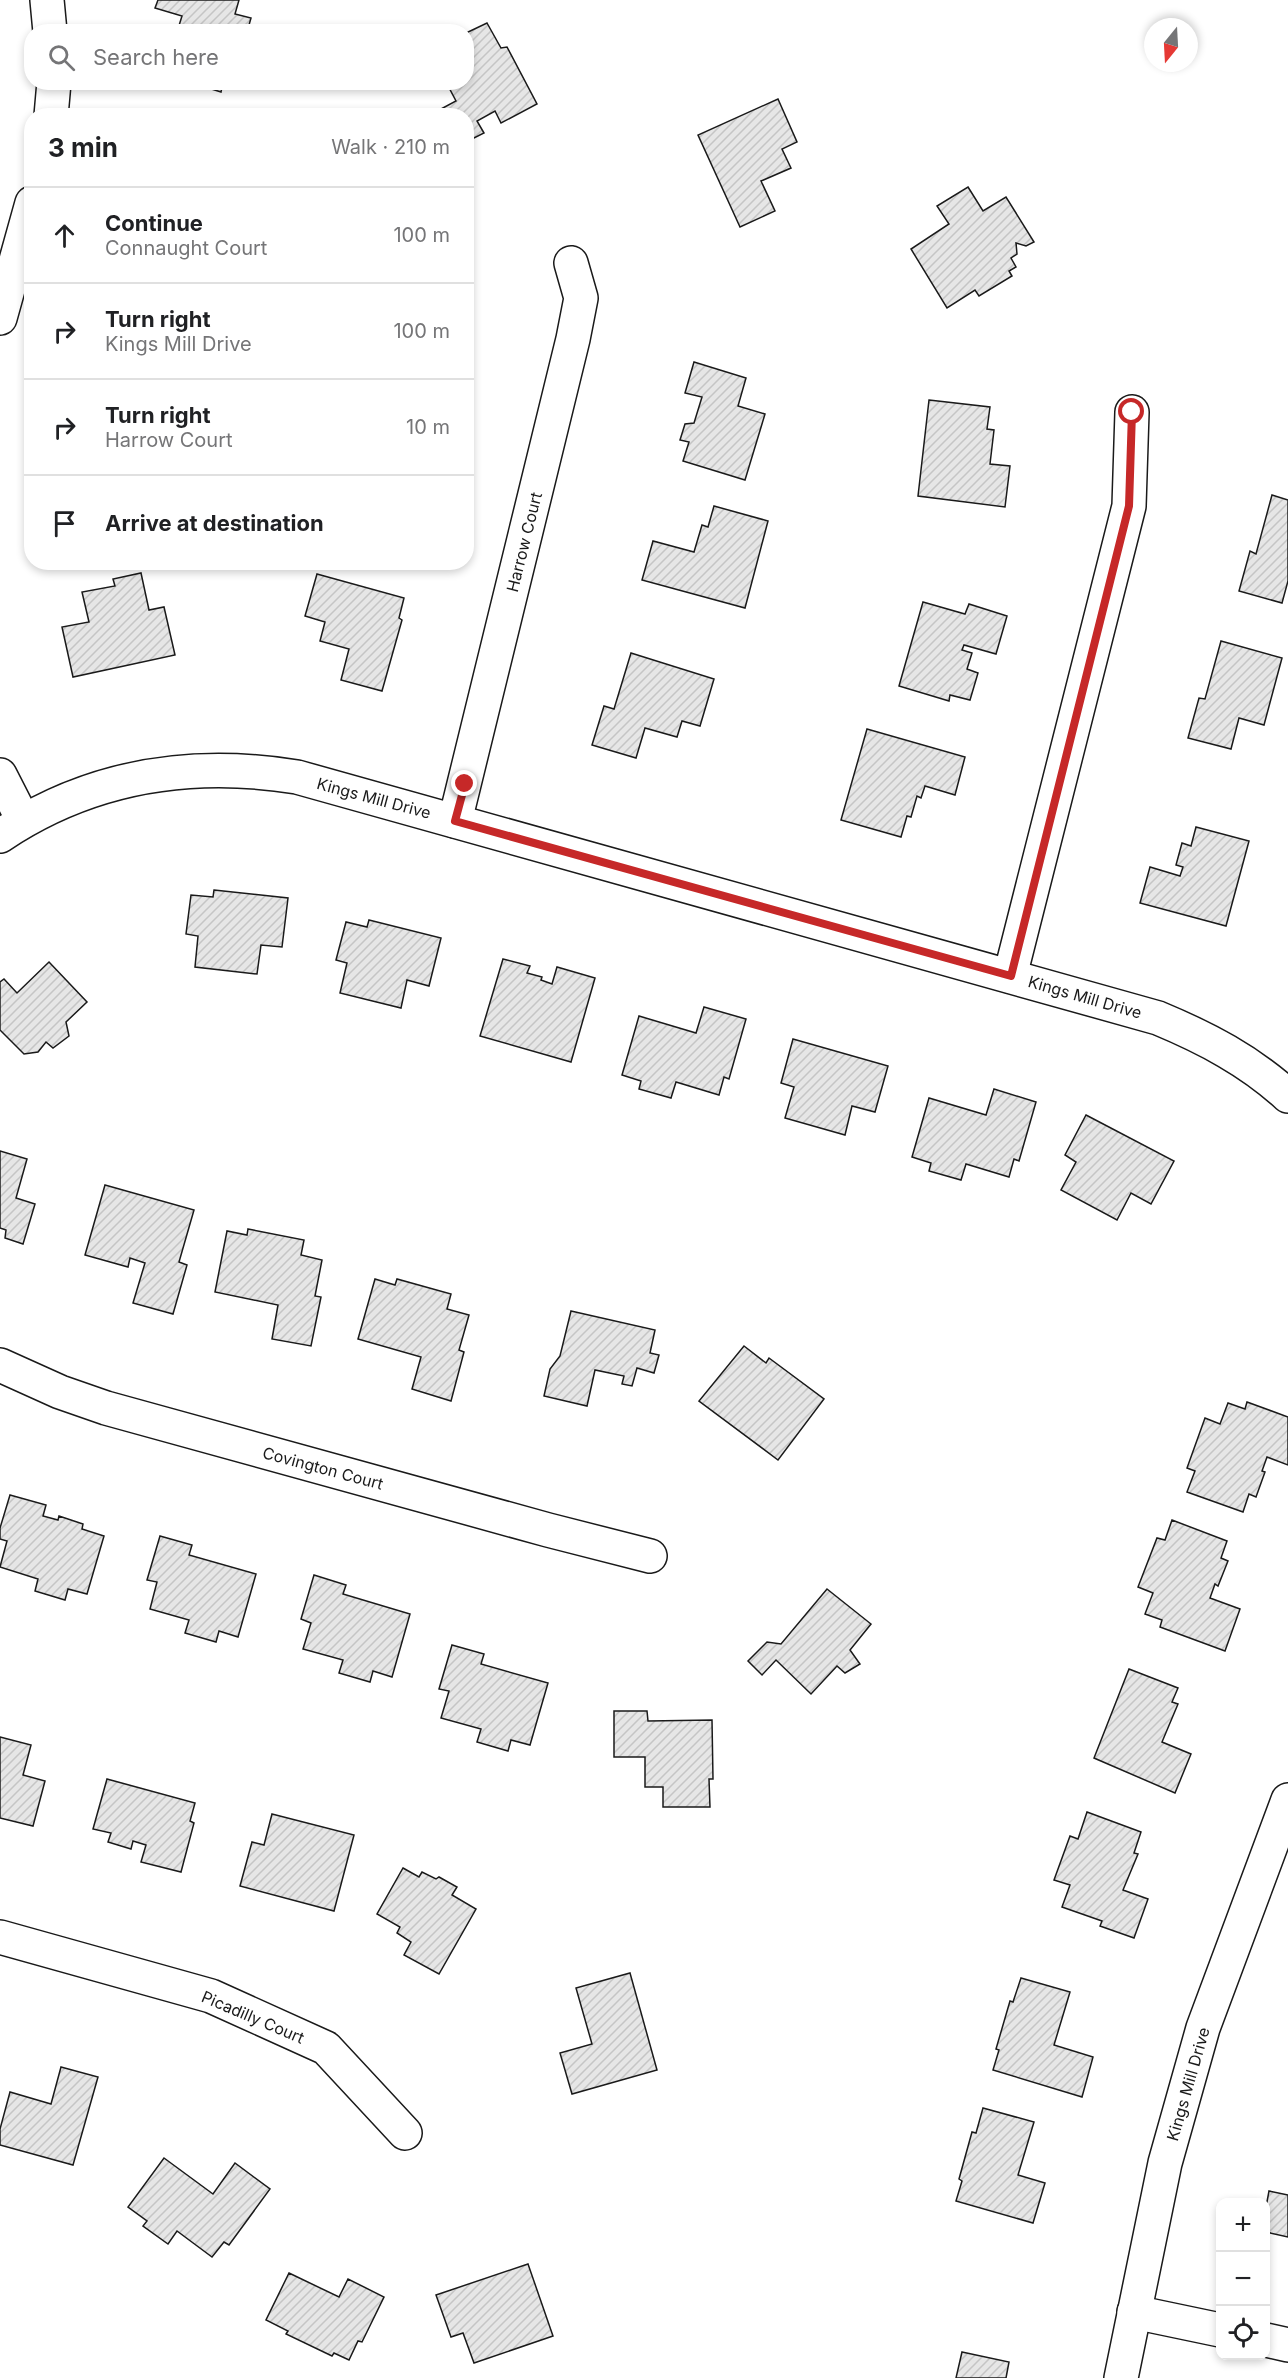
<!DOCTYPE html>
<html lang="en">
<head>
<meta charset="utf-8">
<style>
  body { margin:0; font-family:Inter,sans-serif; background:#f2f2f2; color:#202124 }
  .controls { position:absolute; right:18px; bottom:18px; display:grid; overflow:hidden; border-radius:12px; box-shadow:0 3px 9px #0003 }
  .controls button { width:54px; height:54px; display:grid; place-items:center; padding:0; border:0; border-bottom:2px solid #e0e0e0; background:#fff; color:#202124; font:30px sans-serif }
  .compass { position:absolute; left:1144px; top:18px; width:54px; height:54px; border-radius:50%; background:#fff; box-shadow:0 3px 9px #0003; rotate:198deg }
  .stop { position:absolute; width:18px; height:18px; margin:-14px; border:4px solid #c62828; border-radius:50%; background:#fff }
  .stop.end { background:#c62828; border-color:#fff; box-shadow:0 2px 6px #0008 }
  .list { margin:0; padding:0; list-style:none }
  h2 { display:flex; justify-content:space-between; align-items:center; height:78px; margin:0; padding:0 24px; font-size:26px }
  h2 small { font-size:20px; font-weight:400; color:#757577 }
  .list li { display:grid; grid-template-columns:39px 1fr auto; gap:18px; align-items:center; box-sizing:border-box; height:96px; padding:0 24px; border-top:2px solid #e0e0e0 }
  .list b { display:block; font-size:22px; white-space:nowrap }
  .list p { margin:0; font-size:20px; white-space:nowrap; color:#757577 }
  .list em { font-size:20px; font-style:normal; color:#757577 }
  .icon { flex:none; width:33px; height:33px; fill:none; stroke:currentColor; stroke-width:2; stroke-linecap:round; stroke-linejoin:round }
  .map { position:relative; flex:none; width:1288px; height:2378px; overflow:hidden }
  .search { position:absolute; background:#fff; box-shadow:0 3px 9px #0003; left:24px; top:24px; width:450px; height:66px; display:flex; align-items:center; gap:15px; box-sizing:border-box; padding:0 21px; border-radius:24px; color:#757577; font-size:22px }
  .panel { position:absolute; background:#fff; box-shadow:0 3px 9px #0003; left:24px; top:108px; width:450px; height:462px; border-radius:24px }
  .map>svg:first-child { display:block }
</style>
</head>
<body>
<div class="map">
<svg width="1288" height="2378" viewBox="0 0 1288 2378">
  <defs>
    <pattern id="building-hatch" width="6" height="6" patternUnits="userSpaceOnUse" patternTransform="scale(1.5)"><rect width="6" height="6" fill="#e6e6e6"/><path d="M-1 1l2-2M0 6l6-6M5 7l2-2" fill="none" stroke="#c5c5c5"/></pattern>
  </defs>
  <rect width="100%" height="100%" fill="#fff"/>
  <g fill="url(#building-hatch)" stroke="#1a1a1a" stroke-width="1.5">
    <polygon points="158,0 239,0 235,14 251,18 247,32 177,32 182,16 155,8"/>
    <polygon points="487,23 501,48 507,47 537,104 501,123 495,111 477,121 484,133 466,142 466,116 428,116 456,101 446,82 466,82 466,33"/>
    <polygon points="189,82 223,82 221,92"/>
    <polygon points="778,99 797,142 782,149 791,168 761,181 775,211 740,227 698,135"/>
    <polygon points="968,187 983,211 1006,197 1034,242 1026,246 1016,243 1017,254 1011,258 1016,267 1009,271 1012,276 979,296 975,290 947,308 911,249 949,224 937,206"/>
    <polygon points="694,362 746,378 738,406 765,414 745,480 683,461 689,442 680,440 685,424 694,423 702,397 685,393"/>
    <polygon points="929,400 990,407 987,429 994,430 990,464 1010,466 1005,507 918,496"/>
    <polygon points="1272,495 1288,500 1288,581 1282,603 1239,591 1250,551 1256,554"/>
    <polygon points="714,506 768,521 745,608 642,580 653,541 694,552 702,525 708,527"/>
    <polygon points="141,573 149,610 164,607 175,655 73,677 62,627 89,622 82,592 115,586 113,579"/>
    <polygon points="317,574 404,598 399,618 402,620 382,691 341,680 349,649 320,641 325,622 305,616"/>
    <polygon points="923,602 965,614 969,604 1007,616 996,654 964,645 962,650 972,653 967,669 978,673 970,700 950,695 949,701 899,686"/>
    <polygon points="1221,641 1282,658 1264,725 1239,718 1231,749 1188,738 1199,698 1205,699"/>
    <polygon points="631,653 714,679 700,726 682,721 677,737 645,728 636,758 592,745 604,706 614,709"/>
    <polygon points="867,729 965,757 955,795 925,786 921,798 917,796 911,817 907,816 901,837 841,820"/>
    <polygon points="1196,827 1249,841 1226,926 1140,903 1150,867 1180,876 1183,867 1176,865 1182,843 1191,846"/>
    <polygon points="214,890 288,898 282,947 261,945 257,974 195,967 198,936 186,934 191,895 213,897"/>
    <polygon points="369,920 441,938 429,986 407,980 401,1008 340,993 347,963 336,960 346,922 367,927"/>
    <polygon points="503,959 530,966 527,973 542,977 541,980 552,984 557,967 595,978 571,1062 480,1036"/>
    <polygon points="49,962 87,1002 66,1022 69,1036 53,1048 46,1042 38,1052 24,1054 0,1030 0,982 4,979 17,993"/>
    <polygon points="704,1007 746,1019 729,1079 724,1077 719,1095 676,1082 671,1098 639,1089 641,1081 622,1075 639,1016 696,1033"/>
    <polygon points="793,1039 888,1066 875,1112 852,1106 845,1135 785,1118 794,1087 781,1083"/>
    <polygon points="994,1089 1036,1102 1019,1161 1014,1159 1009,1177 966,1164 961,1180 929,1171 931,1163 912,1157 929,1098 986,1115"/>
    <polygon points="1086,1115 1174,1161 1151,1204 1131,1193 1117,1220 1061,1190 1076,1162 1065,1155"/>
    <polygon points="0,1151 27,1159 16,1198 35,1204 23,1244 5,1238 6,1230 0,1228"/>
    <polygon points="105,1185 194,1210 179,1262 187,1265 173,1314 133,1303 145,1263 130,1258 128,1267 85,1255"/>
    <polygon points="248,1229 304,1240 301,1255 322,1260 315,1296 321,1297 311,1346 272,1339 278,1305 215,1292 227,1231 247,1235"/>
    <polygon points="375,1279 395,1285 397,1279 451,1294 447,1309 469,1315 459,1350 464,1352 451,1401 412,1389 421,1357 358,1339"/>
    <polygon points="571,1311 655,1330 650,1353 659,1355 654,1373 637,1368 632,1386 622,1384 624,1376 595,1370 587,1406 544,1396 550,1369 560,1356"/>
    <polygon points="744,1346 766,1363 769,1358 824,1399 778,1460 699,1401"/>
    <polygon points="1247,1402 1288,1417 1288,1465 1267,1457 1262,1471 1265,1472 1256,1497 1249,1494 1243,1512 1187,1492 1195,1471 1187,1468 1205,1418 1220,1424 1228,1403 1245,1409"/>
    <polygon points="10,1495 46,1505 43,1516 58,1520 59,1516 83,1524 82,1529 104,1536 87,1594 68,1589 65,1600 35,1591 38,1579 0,1567 7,1541 0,1539 0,1528"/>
    <polygon points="1172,1520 1227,1541 1221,1558 1228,1561 1218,1586 1215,1584 1210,1598 1240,1609 1225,1651 1160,1627 1162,1620 1145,1614 1153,1593 1138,1587 1157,1538 1165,1540"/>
    <polygon points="160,1536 192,1545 189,1555 256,1574 238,1637 219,1631 216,1642 185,1633 189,1620 150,1609 157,1582 147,1580"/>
    <polygon points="314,1575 346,1585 343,1594 410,1614 392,1677 373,1671 370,1682 339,1673 343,1660 303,1649 311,1623 301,1619"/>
    <polygon points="827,1589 871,1624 850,1650 860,1664 845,1673 837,1666 811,1694 776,1660 762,1675 748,1661 767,1642 781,1644"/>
    <polygon points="452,1645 484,1654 481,1664 548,1683 530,1745 511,1740 508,1751 477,1742 481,1729 441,1718 449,1691 439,1689"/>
    <polygon points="1129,1669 1178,1688 1172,1702 1178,1704 1162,1742 1191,1754 1175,1793 1094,1758"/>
    <polygon points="614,1711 647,1711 648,1721 712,1720 713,1779 709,1779 710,1807 663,1807 663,1787 645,1787 645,1757 614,1757"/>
    <polygon points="0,1737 31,1745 23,1775 45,1781 33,1826 0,1818"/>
    <polygon points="107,1779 195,1803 190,1821 194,1823 181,1872 141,1862 146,1845 133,1841 131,1849 108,1842 111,1833 93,1829"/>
    <polygon points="1087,1812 1141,1832 1134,1853 1138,1854 1123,1890 1148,1899 1134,1938 1100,1926 1102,1921 1062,1907 1070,1885 1054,1880 1070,1836 1078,1839"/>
    <polygon points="272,1814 354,1835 334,1911 240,1886 252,1842 264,1845"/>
    <polygon points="403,1868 419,1877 422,1872 436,1879 439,1877 457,1887 452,1895 476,1909 439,1974 404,1955 411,1942 397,1933 400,1927 377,1914"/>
    <polygon points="630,1973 657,2070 572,2094 560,2053 592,2044 576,1988"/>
    <polygon points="1021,1978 1070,1992 1054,2045 1093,2057 1082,2097 993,2070 999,2050 996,2049 1010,2001 1013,2002"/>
    <polygon points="61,2067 98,2077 73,2165 0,2145 0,2129 10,2092 51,2104"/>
    <polygon points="983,2108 1034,2122 1018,2175 1045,2183 1033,2223 956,2201 962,2181 959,2179 972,2132 976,2133"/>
    <polygon points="164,2158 213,2194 235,2163 270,2189 229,2245 224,2242 212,2257 177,2231 168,2244 143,2226 147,2221 128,2207"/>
    <polygon points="1269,2191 1288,2195 1288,2237 1266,2232 1266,2207"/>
    <polygon points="528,2264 553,2336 474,2363 463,2333 451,2337 436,2295"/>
    <polygon points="289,2273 339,2297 348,2279 384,2297 362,2342 358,2341 349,2360 334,2353 332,2356 286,2334 288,2331 266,2320"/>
    <polygon points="962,2352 1009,2362 1006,2378 956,2378"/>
  </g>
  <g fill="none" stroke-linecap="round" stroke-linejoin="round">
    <g stroke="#1a1a1a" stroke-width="36">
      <g id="minor">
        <polyline points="47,0 50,32"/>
        <polyline points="51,116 54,82"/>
        <polyline points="0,318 32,203"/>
        <polyline points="0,775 23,820"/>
        <polyline points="455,821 573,339 581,298 571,263"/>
        <path d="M0,836c91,-61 191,-76 297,-59l861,241c48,20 92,43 130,78"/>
        <polyline points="1010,976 1129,506 1132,412"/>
        <polyline points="0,1365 60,1392 106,1408 548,1530 650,1556"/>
        <polyline points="0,1937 211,1996 326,2048 405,2133"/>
        <polyline points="1134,2312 1220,2330"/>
        <polyline points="1266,2340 1288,2345"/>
        <polyline points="1121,2378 1165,2163 1203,2028 1288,1800"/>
      </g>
    </g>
    <use href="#minor" stroke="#fff" stroke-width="33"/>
  </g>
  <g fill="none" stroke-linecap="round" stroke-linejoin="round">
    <polyline stroke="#c62828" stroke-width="8" points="465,784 455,821 1011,976 1129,506 1132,412"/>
  </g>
  <g text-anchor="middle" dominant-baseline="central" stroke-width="4.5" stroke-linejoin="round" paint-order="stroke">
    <g font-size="16" fill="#1a1a1a" stroke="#fff">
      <text transform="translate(524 542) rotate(-76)">Harrow Court</text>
      <text transform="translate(374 798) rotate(15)">Kings Mill Drive</text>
      <text transform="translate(1085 997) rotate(16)">Kings Mill Drive</text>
      <text transform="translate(323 1468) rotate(15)">Covington Court</text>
      <text transform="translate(253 2017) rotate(23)">Picadilly Court</text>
      <text transform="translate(1188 2084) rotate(-74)">Kings Mill Drive</text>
    </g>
  </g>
</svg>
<div class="controls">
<button>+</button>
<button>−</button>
<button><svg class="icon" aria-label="locate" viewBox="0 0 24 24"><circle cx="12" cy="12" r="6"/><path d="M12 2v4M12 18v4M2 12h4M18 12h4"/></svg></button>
</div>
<svg class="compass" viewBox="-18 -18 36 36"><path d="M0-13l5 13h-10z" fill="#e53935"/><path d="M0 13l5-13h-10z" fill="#757577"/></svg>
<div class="stop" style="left:1132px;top:412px"></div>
<div class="stop end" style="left:465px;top:784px"></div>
<div class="search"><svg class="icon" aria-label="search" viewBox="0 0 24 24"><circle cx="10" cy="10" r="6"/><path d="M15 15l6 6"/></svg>Search here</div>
<section class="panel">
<h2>3 min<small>Walk · 210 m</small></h2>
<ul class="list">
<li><svg class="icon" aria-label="ahead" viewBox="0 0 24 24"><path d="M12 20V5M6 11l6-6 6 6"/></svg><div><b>Continue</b><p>Connaught Court</p></div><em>100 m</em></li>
<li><svg class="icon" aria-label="right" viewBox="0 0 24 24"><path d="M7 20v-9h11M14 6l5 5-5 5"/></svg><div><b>Turn right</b><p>Kings Mill Drive</p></div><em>100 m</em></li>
<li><svg class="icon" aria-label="right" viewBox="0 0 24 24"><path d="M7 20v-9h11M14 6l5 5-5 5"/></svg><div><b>Turn right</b><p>Harrow Court</p></div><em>10 m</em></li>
<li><svg class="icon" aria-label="arrive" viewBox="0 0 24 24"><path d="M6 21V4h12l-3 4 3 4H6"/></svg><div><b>Arrive at destination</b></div></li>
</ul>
</section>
</div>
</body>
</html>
